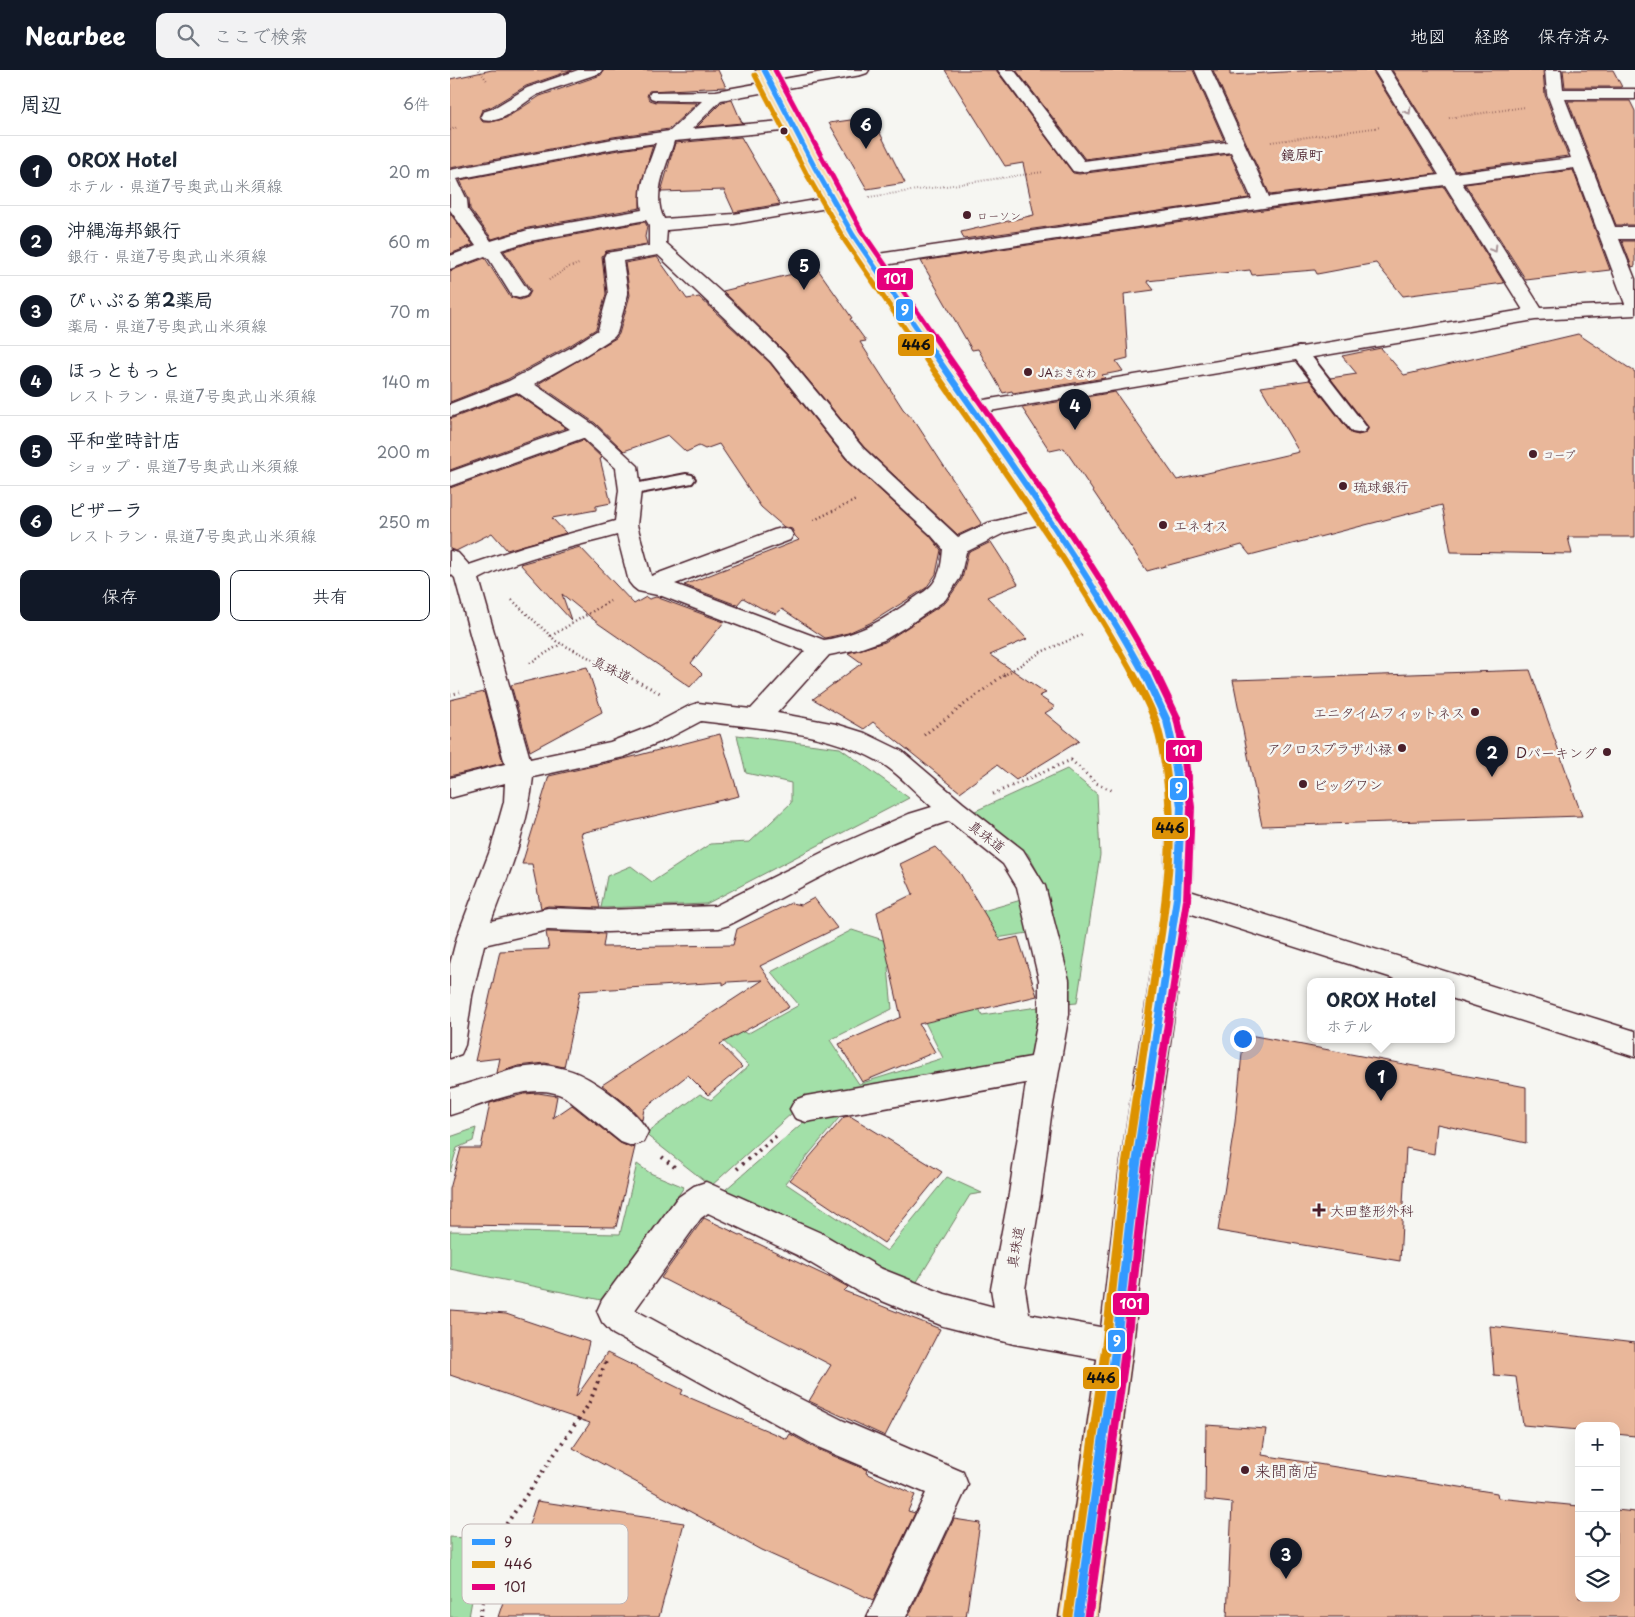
<!DOCTYPE html>
<html lang="ja">
<head>
<meta charset="utf-8">
<style>
  body { margin:0; font-family:"Playpen Sans","Klee One",sans-serif; background:#f2f2f3; color:#1f2937 }
  .controls { position:absolute; right:15px; bottom:15px; display:grid; overflow:hidden; border-radius:10px; box-shadow:0 5px 20px #0002 }
  .controls button { width:45px; height:45px; display:grid; place-items:center; padding:0; border:0; border-bottom:1px solid #e0e1e3; background:#fff; color:#1f2937; font:25px sans-serif }
  .you { position:absolute; left:792px; top:968px; width:18px; height:18px; margin:-12px; border:4px solid #fff; border-radius:50%; background:#1a73e8; box-shadow:0 0 0 8px #1a73e833 }
  .badge { display:grid; place-items:center; width:32px; height:32px; border-radius:50%; background:#111827; color:#fff; font-size:16px; font-weight:700 }
  .pin { position:absolute; translate:-50% -41px; filter:drop-shadow(0 1px 2px #0008) }
  .pin::after { content:''; position:absolute; top:26px; width:18px; height:15px; background:inherit; clip-path:polygon(0 0,100% 0,50% 100%) }
  .popup { position:absolute; left:857px; top:908px; width:148px; height:65px; box-sizing:border-box; display:grid; place-content:center; border-radius:10px; background:#fff; filter:drop-shadow(0 1px 4px #0005); font-size:16px; white-space:nowrap; color:#747a83 }
  .popup b { font-size:19px; color:#1f2937 }
  .popup::after { content:''; position:absolute; left:50%; top:100%; margin-left:-10px; border:10px solid transparent; border-top-color:#fff }
  .list { margin:0; padding:0; list-style:none }
  h2 { display:flex; justify-content:space-between; align-items:center; height:65px; margin:0; padding:0 20px; font-size:21px }
  h2 small { font-size:16px; font-weight:400; color:#747a83 }
  .list li { display:grid; grid-template-columns:32px 1fr auto; gap:15px; align-items:center; box-sizing:border-box; height:70px; padding:0 20px; border-top:1px solid #e0e1e3 }
  .list b { display:block; font-size:19px; white-space:nowrap }
  .list p { margin:0; font-size:16px; white-space:nowrap; color:#747a83 }
  .list em { font-size:16px; font-style:normal; color:#747a83 }
  .actions { display:flex; gap:10px; padding:15px 20px }
  .actions a { flex:1; padding:11px 0; border:1px solid #111827; border-radius:10px; text-align:center; font-size:18px; color:#111827 }
  .actions .main { background:#111827; color:#fff }
  .icon { flex:none; width:28px; height:28px; fill:none; stroke:currentColor; stroke-width:2; stroke-linecap:round; stroke-linejoin:round }
  .map { position:relative; flex:none; width:1185px; height:1547px; overflow:hidden }
  header { display:flex; align-items:center; gap:30px; box-sizing:border-box; height:70px; padding:0 25px; background:#111827; color:#fff }
  header strong { font-size:24px }
  nav { display:flex; gap:28px; margin-inline-start:auto; font-size:18px }
  .search { width:350px; height:45px; background:#f2f2f3; display:flex; align-items:center; gap:12px; box-sizing:border-box; padding:0 18px; border-radius:10px; color:#747a83; font-size:19px }
  main { display:flex }
  aside { flex:1; background:#fff }
  .map>svg:first-child { display:block }
</style>
</head>
<body>
<header>
<strong>Nearbee</strong>
<div class="search"><svg class="icon" aria-label="search" viewBox="0 0 24 24"><circle cx="10" cy="10" r="6"/><path d="M15 15l6 6"/></svg>ここで検索</div>
<nav><a>地図</a><a>経路</a><a>保存済み</a></nav>
</header>
<main>
<aside>
<h2>周辺<small>6件</small></h2>
<ul class="list">
<li><span class="badge">1</span><div><b>OROX Hotel</b><p>ホテル · 県道7号奥武山米須線</p></div><em>20 m</em></li>
<li><span class="badge">2</span><div><b>沖縄海邦銀行</b><p>銀行 · 県道7号奥武山米須線</p></div><em>60 m</em></li>
<li><span class="badge">3</span><div><b>ぴぃぷる第2薬局</b><p>薬局 · 県道7号奥武山米須線</p></div><em>70 m</em></li>
<li><span class="badge">4</span><div><b>ほっともっと</b><p>レストラン · 県道7号奥武山米須線</p></div><em>140 m</em></li>
<li><span class="badge">5</span><div><b>平和堂時計店</b><p>ショップ · 県道7号奥武山米須線</p></div><em>200 m</em></li>
<li><span class="badge">6</span><div><b>ピザーラ</b><p>レストラン · 県道7号奥武山米須線</p></div><em>250 m</em></li>
</ul>
<div class="actions"><a class="main">保存</a><a>共有</a></div>
</aside>
<div class="map">
<svg width="1185" height="1547" viewBox="0 0 1185 1547">
  <rect width="100%" height="100%" fill="#f6f6f2"/>
  <filter id="ink" filterUnits="userSpaceOnUse"><feTurbulence type="fractalNoise" baseFrequency=".02" numOctaves="2"/><feDisplacementMap in="SourceGraphic" scale="10" xChannelSelector="R" yChannelSelector="G"/><feConvolveMatrix kernelMatrix="1 2 1 2 8 2 1 2 1" color-interpolation-filters="sRGB"/></filter>
  <g filter="url(#ink)">
    <g fill="#a2e0a8" stroke="#76806a">
      <polygon points="287,665 390,678 459,728 256,834 151,838 157,806 181,796 202,812 260,774 300,772 341,733 341,713 296,703"/>
      <polygon points="617,699 647,724 650,785 627,933 616,934 597,819 578,784 523,742"/>
      <polygon points="571,830 578,863 515,873 438,897 442,939 380,970 409,1014 493,988 470,942 526,931 532,945 595,936 583,987 352,1034 261,1116 195,1064 250,1024 261,1030 299,996 265,963 276,951 297,964 349,935 321,902 402,860 433,870"/>
      <polygon points="393,1043 335,1113 437,1181 497,1107 532,1123 520,1125 465,1215 357,1159 275,1120 357,1049"/>
      <polygon points="26,1058 23,1071 7,1078 0,1102 0,1067"/>
      <polygon points="187,1094 200,1103 234,1117 156,1231 0,1199 0,1161 170,1164"/>
      <polygon points="0,1467 33,1469 19,1547 0,1547"/>
    </g>
    <g fill="#e9b79a" stroke="#4a1f2b">
      <polygon points="42,0 122,0 76,16 41,37 32,40 29,47 33,52 41,52 56,48 90,26 151,5 154,0 268,0 276,17 199,21 197,26 200,30 206,32 247,33 219,59 163,67 0,98 0,9"/>
      <polygon points="495,0 546,0 623,103 629,104 780,84 799,128 514,169 511,162 584,145 573,93 555,96"/>
      <polygon points="566,0 743,0 774,70 635,89"/>
      <polygon points="763,0 780,0 780,5 869,0 922,0 986,104 820,125"/>
      <polygon points="942,0 1093,0 1095,25 1118,86 1006,101"/>
      <polygon points="1113,0 1163,0 1172,17 1115,17"/>
      <polygon points="282,30 292,53 247,57 272,32"/>
      <polygon points="1118,31 1180,31 1185,41 1185,155 1166,155"/>
      <polygon points="422,47 455,113 417,119 379,53"/>
      <polygon points="291,67 330,134 284,142 274,120 211,122 225,73"/>
      <polygon points="203,75 191,114 190,138 78,158 42,169 20,139 19,129 10,110 163,81"/>
      <polygon points="1123,100 1160,200 1076,210 1015,114"/>
      <polygon points="994,117 1054,213 953,226 926,193 867,204 865,200 802,205 800,200 697,211 704,220 674,224 678,288 666,291 673,301 652,305 655,308 563,323 562,321 553,323 528,279 522,280 471,191 813,140"/>
      <polygon points="0,143 23,175 0,184"/>
      <polygon points="195,152 197,156 195,167 197,174 156,181 152,186 156,224 146,259 119,276 58,309 0,332 0,201 35,188 60,227 70,230 78,227 81,221 54,181 80,173"/>
      <polygon points="1172,171 1185,171 1185,196 1182,197"/>
      <polygon points="207,187 237,229 249,227 320,293 396,389 480,466 491,480 486,504 476,518 420,553 398,563 375,568 332,539 326,544 311,538 293,528 287,535 234,515 349,470 345,466 342,459 334,457 311,437 269,374 255,379 249,376 236,382 218,365 174,381 145,353 88,314 166,268 169,264 180,225 175,193"/>
      <polygon points="367,198 402,248 400,249 416,271 410,272 453,339 466,353 531,453 530,455 508,465 414,377 336,283 273,221"/>
      <polygon points="1128,264 1185,302 1185,467 1118,467 1122,484 1001,482 992,435 800,485 792,475 697,501 614,378 600,381 572,338 665,322 727,410 849,382 811,317 860,310 901,363 908,365 916,363 918,357 880,308 907,304 892,286 931,278 954,305"/>
      <polygon points="67,324 116,358 0,400 0,349"/>
      <polygon points="133,370 152,388 150,389 161,433 146,436 146,440 102,448 116,463 57,480 42,463 6,481 0,479 0,418"/>
      <polygon points="541,472 568,514 537,527 577,569 540,585 596,623 589,626 605,637 595,643 629,671 566,710 547,695 510,722 423,652 414,659 363,629 412,593 398,583 435,572 496,532 512,509 518,483"/>
      <polygon points="130,477 184,534 196,527 199,529 206,527 274,552 241,593 252,604 240,617 149,554 112,524 121,550 70,494"/>
      <polygon points="137,597 152,642 80,681 61,615"/>
      <polygon points="1080,600 1132,746 812,756 783,610"/>
      <polygon points="34,622 53,693 0,706 0,630"/>
      <polygon points="270,664 289,726 131,763 150,838 98,836 91,838 82,794 72,794 99,706 174,689"/>
      <polygon points="485,777 510,803 551,871 568,867 587,926 469,954 485,982 412,1012 389,974 451,947 427,842 463,824 450,794"/>
      <polygon points="364,828 387,858 310,896 339,937 270,974 292,997 258,1025 238,1005 194,1039 192,1050 179,1036 152,1015 313,910 278,912 273,915 273,912 130,921 114,997 95,993 68,996 47,1003 50,988 25,991 50,881 99,879 96,862 98,862 155,864 153,877 283,875 287,859 341,833 351,835"/>
      <polygon points="794,964 1076,1017 1076,1073 987,1054 984,1084 956,1078 950,1191 768,1161 785,1052"/>
      <polygon points="88,1023 107,1026 103,1048 122,1035 170,1073 181,1078 185,1077 166,1157 0,1155 0,1119 11,1078 31,1078 40,1033 74,1024"/>
      <polygon points="400,1046 492,1102 434,1173 340,1110 394,1047"/>
      <polygon points="254,1148 387,1211 398,1217 394,1221 490,1259 435,1366 359,1331 381,1295 211,1208"/>
      <polygon points="0,1240 56,1244 139,1272 126,1327 157,1283 233,1320 231,1324 337,1369 340,1364 367,1379 417,1400 416,1403 465,1425 458,1441 465,1443 423,1530 311,1480 123,1378 140,1353 0,1305"/>
      <polygon points="1040,1256 1185,1273 1185,1366 1166,1364 1166,1356 1129,1356 1129,1360 1073,1355 1066,1307 1044,1305"/>
      <polygon points="756,1355 816,1359 812,1385 1047,1423 1048,1428 1129,1436 1129,1528 1166,1528 1166,1440 1185,1442 1185,1547 777,1547 782,1433 755,1430"/>
      <polygon points="87,1431 234,1453 209,1547 48,1547"/>
      <polygon points="504,1449 530,1453 516,1547 463,1547 459,1545"/>
    </g>
    <g fill="none" stroke-linecap="round" stroke-linejoin="round">
      <g stroke="#4a1f2b" stroke-width="4">
        <g id="service">
          <polygon points="849,277 855,278 914,354 917,358 914,362 908,363 902,362 843,286 841,282 843,278"/>
          <polygon points="236,404 242,405 245,409 242,413 180,425 174,424 171,420 174,416"/>
        </g>
      </g>
      <g stroke="#4a1f2b" stroke-width="3">
        <g id="minor">
          <path d="M128,0h24l-2,3c-20,7 -41,13 -61,21 -17,8 -35,31 -56,26l-2,-4 2,-4 9,-3 35,-21z"/>
          <path d="M384,0h35l-2,3 -6,2 -140,25 -29,29 101,-9 6,1 2,4 -2,4 -6,1 -119,11c-7,25 -23,53 -10,78l70,-5 99,-17 6,1 3,4 -3,4 -105,18 -67,6 -1,13 65,58 54,53 78,94 95,89 30,-14 57,-14 8,2 3,5 -3,5 -49,12 -38,19 -6,26 -15,22 -38,26 -23,14 -25,9 -30,6 -52,58 59,11 29,9 37,18 61,52 60,47 22,36 24,94v34l-18,102 -10,78 -16,95 4,25 87,16 12,4 5,12 -5,12 -12,4 -102,-18 -71,-18 -85,-35 -61,-36 -89,-42 -7,5 -66,92 134,73 75,38 119,51 5,13 -62,132h-39l59,-124 -108,-46 -205,-113 -11,-12 -5,-11 5,-11 75,-102 17,-12 12,-4 115,51 61,36 63,25 49,13 -3,-18 18,-95 17,-111 -220,39 -11,-4 -5,-9 5,-9 11,-4 225,-39 8,-43v-34l-22,-93 -14,-23 -54,-43c-77,25 -148,67 -220,104l-10,3 -112,4 -59,-2 -64,15 -12,51 -7,49 -4,9 -11,4v-94l7,-27 34,-89 13,-46 1,-19 -55,15v-20l55,-14 -50,-186 -5,-5v-22l8,2 11,12 56,-19 90,-25 4,-31 -3,-22 -33,-30 -133,48v-14l120,-43 -53,-37 -67,25v-13l59,-23 61,-33 28,-18 10,-36 -4,-37 2,-4 43,-7v-21l-3,-5 -116,21 -29,9 28,42 -3,4 -7,2 -7,-2 -23,-37 -4,-3 -35,13v-13l26,-10 -26,-36v-40l163,-31 57,-8 32,-30 -45,-1 -6,-2 -2,-3 2,-3 65,-1zM206,73c-7,22 -19,43 -14,67l-114,20 -37,11 -23,-31 -1,-10 -10,-21 156,-30zM208,185l113,107 76,96 84,77 12,14c-1,11 -2,24 -9,33 -5,8 -14,12 -21,17 -28,20 -54,36 -89,41l-149,-56 115,-44 3,-5 -3,-5 -8,-2 -8,2 -123,46 -14,-51 4,-35 -3,-24 -44,-41 -60,-41 50,-28 30,-19 3,-4 11,-39 -5,-33zM167,465l12,47 4,5 5,4 24,5 143,55 -54,58 -53,-6 -9,3 -40,21 -39,15 -80,17 -51,-180c39,-21 95,-32 138,-44zM251,651c61,8 128,10 182,43 17,11 33,29 49,43l-23,7 -84,37 -110,55 -108,4 -59,-2 -57,13c18,-47 37,-93 42,-144l91,-20 43,-18z"/>
          <path d="M548,0h16l70,91 143,-19 -32,-72h16l58,127 170,-22 -65,-105h16l65,103 116,-15 -24,-64 -2,-24h16l2,19h72v10h-70l50,128h20v12h-16l16,40v36l-100,5 -563,94 -7,-2 -4,-4 4,-4 7,-2 551,-92 -78,-125 -182,23 -392,59 -7,-2 -2,-4 2,-4 7,-2 381,-56 -21,-47 -152,20 -6,-1zM1124,98l51,136 -84,4 -79,-125z"/>
          <path d="M95,995c12,2 24,4 34,9 21,10 59,38 69,58l-5,10 -11,4 -11,-4 -56,-45c-32,-18 -82,9 -115,18v-26l68,-21z"/>
        </g>
      </g>
      <g stroke="#4a1f2b" stroke-width="3">
        <polygon id="tertiary" points="727,817 1185,961 1185,987 1001,928 1001,912 955,912 717,836 713,828 717,820"/>
      </g>
      <g stroke="#4a1f2b" stroke-width="3">
        <polygon id="primary" points="306,0 322,0 374,98 412,165 596,429 680,555 719,625 730,651 736,678 744,737 741,828 701,1104 683,1276 647,1547 609,1547 649,1276 669,1104 713,828 718,737 710,678 704,651 693,625 656,556 577,434 394,165 356,98"/>
      </g>
      <g stroke="#4a1f2b" stroke-width="2" stroke-dasharray="0.5 2.5" stroke-linecap="butt">
        <polyline points="29,0 38,12"/>
        <polyline points="999,48 1075,37"/>
        <polyline points="0,60 8,57"/>
        <polyline points="821,72 931,57"/>
        <polyline points="419,127 593,102"/>
        <polyline points="99,210 119,197 129,194"/>
      </g>
      <g stroke="#4a1f2b" stroke-width="2.5" stroke-dasharray="1 3" stroke-linecap="butt">
        <polyline points="364,450 406,430"/>
        <polyline points="62,530 106,571 175,606"/>
        <polyline points="101,566 160,531"/>
        <polyline points="80,593 111,574"/>
        <polyline points="553,606 591,582 632,565"/>
      </g>
      <g stroke="#4a1f2b" stroke-width="3" stroke-dasharray="1 4" stroke-linecap="butt">
        <polyline points="173,604 210,623"/>
        <polyline points="0,625 10,622"/>
        <polyline points="474,665 555,604"/>
        <polyline points="543,724 621,690 646,713 663,721"/>
      </g>
      <g stroke="#4a1f2b" stroke-width="4" stroke-dasharray="2 5" stroke-linecap="butt">
        <polyline points="212,1087 227,1099"/>
        <polyline points="287,1099 328,1064"/>
        <polyline points="30,1547 44,1472 139,1334 157,1289"/>
      </g>
      <use href="#service" fill="#f6f6f2" fill-rule="evenodd"/>
      <use href="#minor" fill="#f6f6f2" fill-rule="evenodd"/>
      <use href="#tertiary" fill="#f6f6f2" fill-rule="evenodd"/>
      <use href="#primary" fill="#faddab" fill-rule="evenodd"/>
      <g stroke="#f6f6f2" stroke-width="8">
        <polyline id="bus-1-far3" points="314,0 365,98 403,165 475,270"/>
      </g>
      <g stroke="#f6f6f2" stroke-width="9">
        <path id="bus-1-far2" d="M474,269c76,110 157,219 221,337"/>
      </g>
      <g stroke="#f6f6f2" stroke-width="11">
        <polyline id="bus-1-far1" points="695,604 717,651 723,678 731,737 727,828 697,1025"/>
      </g>
      <g stroke="#f6f6f2" stroke-width="13">
        <polyline id="bus-1" points="628,1547 666,1276 685,1104 697,1023"/>
      </g>
      <g stroke="#f6f6f2" stroke-width="8">
        <polyline id="bus-2-far3" points="305,5 356,103 395,171 463,270"/>
      </g>
      <g stroke="#f6f6f2" stroke-width="9">
        <path id="bus-2-far2" d="M462,269c76,110 157,219 222,337"/>
      </g>
      <g stroke="#f6f6f2" stroke-width="11">
        <path id="bus-2-far1" d="M683,604c9,17 19,34 24,52 22,79 12,161 -1,241 -6,43 -13,85 -19,128"/>
      </g>
      <g stroke="#f6f6f2" stroke-width="13">
        <polyline id="bus-2" points="618,1546 656,1275 675,1102 687,1023"/>
      </g>
      <g stroke="#f6f6f2" stroke-width="8">
        <polyline id="bus-3-far3" points="325,0 411,160 487,270"/>
      </g>
      <g stroke="#f6f6f2" stroke-width="9">
        <path id="bus-3-far2" d="M486,269c76,110 157,219 221,337"/>
      </g>
      <g stroke="#f6f6f2" stroke-width="11">
        <polyline id="bus-3-far1" points="706,604 727,648 733,676 741,737 737,830 707,1025"/>
      </g>
      <g stroke="#f6f6f2" stroke-width="13">
        <polyline id="bus-3" points="638,1547 676,1277 695,1105 707,1023"/>
      </g>
      <use href="#bus-1-far3" stroke="#39f" stroke-width="5"/>
      <use href="#bus-1-far2" stroke="#39f" stroke-width="6"/>
      <use href="#bus-1-far1" stroke="#39f" stroke-width="8"/>
      <use href="#bus-1" stroke="#39f" stroke-width="9"/>
      <use href="#bus-2-far3" stroke="#dd9206" stroke-width="5"/>
      <use href="#bus-2-far2" stroke="#dd9206" stroke-width="6"/>
      <use href="#bus-2-far1" stroke="#dd9206" stroke-width="8"/>
      <use href="#bus-2" stroke="#dd9206" stroke-width="9"/>
      <use href="#bus-3-far3" stroke="#e5007d" stroke-width="5"/>
      <use href="#bus-3-far2" stroke="#e5007d" stroke-width="6"/>
      <use href="#bus-3-far1" stroke="#e5007d" stroke-width="8"/>
      <use href="#bus-3" stroke="#e5007d" stroke-width="9"/>
    </g>
    <defs><path id="oneway-chevron" d="M-2-3.5L2.5 0L-2 3.5" fill="none" stroke-width="1.6" stroke-linecap="round" stroke-linejoin="round" transform="scale(1.25)"/></defs>
    <g stroke="#a99598">
      <use href="#oneway-chevron" transform="translate(958 41) rotate(58)"/>
      <use href="#oneway-chevron" transform="translate(1044 179) rotate(57)"/>
    </g>
  </g>
  <g fill="#4a1f2b" stroke="#f6f6f2" stroke-width="2">
    <circle cx="334" cy="61" r="4.5"/>
    <circle cx="517" cy="145" r="5"/>
    <circle cx="578" cy="302" r="5"/>
    <circle cx="1083" cy="384" r="5"/>
    <circle cx="893" cy="416" r="5"/>
    <circle cx="713" cy="455" r="5"/>
    <circle cx="1025" cy="642" r="5"/>
    <circle cx="952" cy="678" r="5"/>
    <circle cx="1157" cy="682" r="5"/>
    <circle cx="853" cy="714" r="5"/>
    <path d="M866.5 1132.5h5v5h5v5h-5v5h-5v-5h-5v-5h5z"/>
    <circle cx="795" cy="1400" r="5"/>
  </g>
  <g text-anchor="middle" dominant-baseline="central" stroke-width="5" stroke-linejoin="round" paint-order="stroke">
    <g font-size="11" fill="#4a1f2b" stroke="#f6f6f2" text-anchor="start">
      <text x="527" y="145">ローソン</text>
      <text x="588" y="302">JAおきなわ</text>
      <text x="1093" y="384">コープ</text>
    </g>
    <g font-size="14" font-weight="bold" fill="#4a1f2b" stroke="#f6f6f2">
      <text x="852" y="84">鏡原町</text>
    </g>
    <g font-size="14" fill="#4a1f2b" stroke="#f6f6f2" text-anchor="start">
      <text x="903" y="416">琉球銀行</text>
      <text x="723" y="455">エネオス</text>
      <text x="1015" y="642" text-anchor="end">エニタイムフィットネス</text>
      <text x="942" y="678" text-anchor="end">アクロスプラザ小禄</text>
      <text x="1147" y="682" text-anchor="end">Dパーキング</text>
      <text x="863" y="714">ビッグワン</text>
      <text x="880" y="1140">大田整形外科</text>
    </g>
    <g font-size="14" fill="#4a1f2b" stroke="#f6f6f2">
      <text transform="translate(162 599) rotate(26)">真珠道</text>
      <text transform="translate(537 766) rotate(38)">真珠道</text>
      <text transform="translate(565 1177) rotate(-80)">真珠道</text>
    </g>
    <g font-size="16" fill="#4a1f2b" stroke="#f6f6f2" text-anchor="start">
      <text x="805" y="1400">来間商店</text>
    </g>
  </g>
  <rect x="12" y="1454" width="166" height="80" rx="8" fill="#f6f6f2" stroke="#c2b6b6" stroke-width="1"/>
  <rect x="22" y="1469" width="23" height="6" fill="#39f"/>
  <rect x="22" y="1491" width="23" height="7" fill="#dd9206"/>
  <rect x="22" y="1514" width="23" height="6" fill="#e5007d"/>
  <g font-size="14" fill="#4a1f2b">
    <text x="54" y="1477">9</text>
    <text x="54" y="1499">446</text>
    <text x="54" y="1522">101</text>
  </g>
  <g stroke="#f6f6f2" stroke-width="2">
    <rect x="426" y="197" width="38" height="24" rx="5" fill="#e5007d"/>
    <rect x="445" y="228" width="19" height="24" rx="5" fill="#39f"/>
    <rect x="447" y="263" width="38" height="24" rx="5" fill="#dd9206"/>
    <rect x="715" y="669" width="38" height="24" rx="5" fill="#e5007d"/>
    <rect x="719" y="707" width="19" height="24" rx="5" fill="#39f"/>
    <rect x="701" y="746" width="38" height="24" rx="5" fill="#dd9206"/>
    <rect x="662" y="1222" width="38" height="24" rx="5" fill="#e5007d"/>
    <rect x="657" y="1259" width="19" height="24" rx="5" fill="#39f"/>
    <rect x="632" y="1296" width="38" height="24" rx="5" fill="#dd9206"/>
  </g>
  <g font-size="14" text-anchor="middle" font-weight="bold" fill="#fff">
    <text x="445" y="214">101</text>
    <text x="455" y="245">9</text>
    <text x="734" y="686">101</text>
    <text x="729" y="723">9</text>
    <text x="681" y="1239">101</text>
    <text x="667" y="1276">9</text>
  </g>
  <g font-size="14" text-anchor="middle" font-weight="bold" fill="#111">
    <text x="466" y="280">446</text>
    <text x="720" y="763">446</text>
    <text x="651" y="1313">446</text>
  </g>
</svg>
<div class="controls">
<button>+</button>
<button>−</button>
<button><svg class="icon" aria-label="locate" viewBox="0 0 24 24"><circle cx="12" cy="12" r="6"/><path d="M12 2v4M12 18v4M2 12h4M18 12h4"/></svg></button>
<button><svg class="icon" aria-label="layers" viewBox="0 0 24 24"><path d="M12 4l9 5-9 5-9-5zM3 14l9 5 9-5"/></svg></button>
</div>
<div class="you"></div>
<div class="pin badge" style="left:931px;top:1031px">1</div>
<div class="popup"><b>OROX Hotel</b>ホテル</div>
<div class="pin badge" style="left:1042px;top:707px">2</div>
<div class="pin badge" style="left:836px;top:1509px">3</div>
<div class="pin badge" style="left:625px;top:360px">4</div>
<div class="pin badge" style="left:354px;top:220px">5</div>
<div class="pin badge" style="left:416px;top:79px">6</div>
</div>
</main>
</body>
</html>
